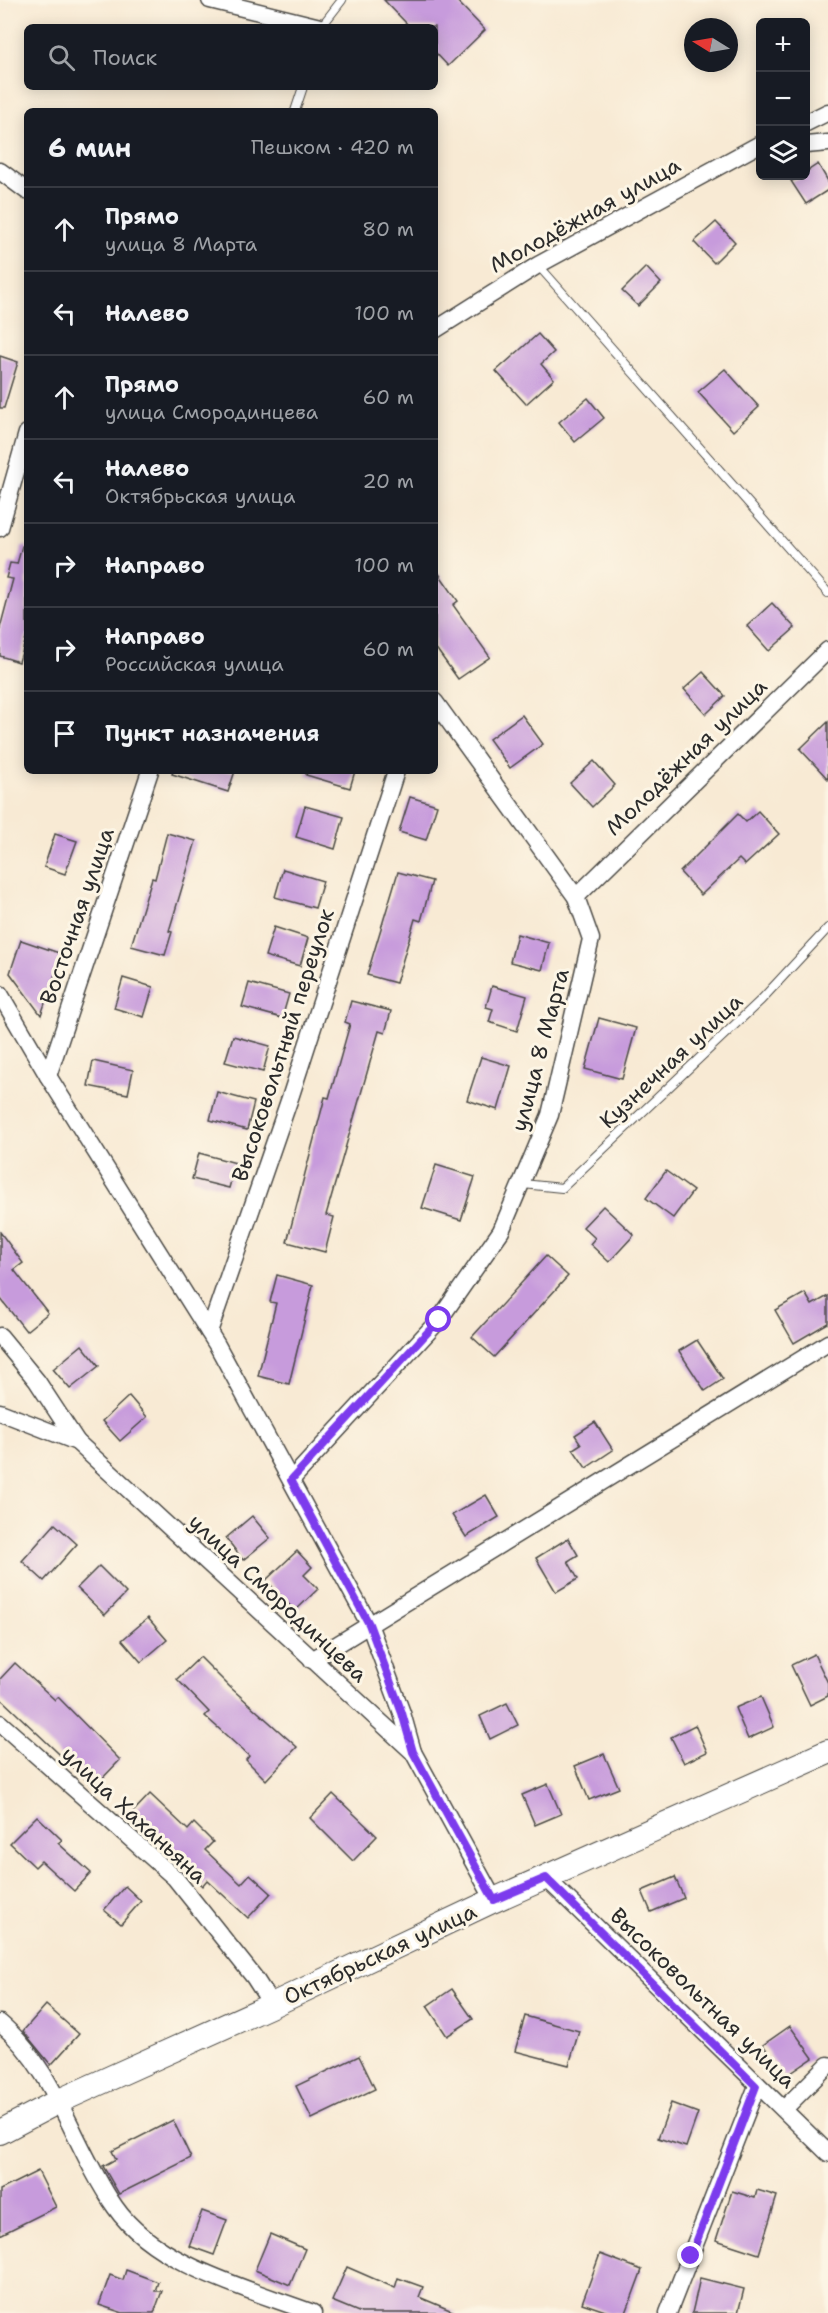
<!DOCTYPE html>
<html lang="ru">
<head>
<meta charset="utf-8">
<style>
  body { margin:0; font-family:"Shantell Sans",sans-serif; background:#242831; color:#f1f3f6 }
  .controls { position:absolute; right:18px; top:18px; display:grid; overflow:hidden; border-radius:9px; box-shadow:0 3px 15px #0003 }
  .controls button { width:54px; height:54px; display:grid; place-items:center; padding:0; border:0; border-bottom:2px solid #363941; background:#171b24; color:#f1f3f6; font:30px sans-serif }
  .compass { position:absolute; left:684px; top:18px; width:54px; height:54px; border-radius:50%; background:#171b24; box-shadow:0 3px 15px #0003; rotate:281deg }
  .stop { position:absolute; width:18px; height:18px; margin:-14px; border:4px solid #7c3aed; border-radius:50%; background:#fff }
  .stop.end { background:#7c3aed; border-color:#fff; box-shadow:0 2px 6px #0008 }
  .list { margin:0; padding:0; list-style:none }
  h2 { display:flex; justify-content:space-between; align-items:center; height:78px; margin:0; padding:0 24px; font-size:26px }
  h2 small { font-size:20px; font-weight:400; color:#9ea1a6 }
  .list li { display:grid; grid-template-columns:39px 1fr auto; gap:18px; align-items:center; box-sizing:border-box; height:84px; padding:0 24px; border-top:2px solid #363941 }
  .list b { display:block; font-size:22px; white-space:nowrap }
  .list p { margin:0; font-size:20px; white-space:nowrap; color:#9ea1a6 }
  .list em { font-size:20px; font-style:normal; color:#9ea1a6 }
  .icon { flex:none; width:33px; height:33px; fill:none; stroke:currentColor; stroke-width:2; stroke-linecap:round; stroke-linejoin:round }
  .map { position:relative; flex:none; width:828px; height:2313px; overflow:hidden }
  .search { position:absolute; background:#171b24; box-shadow:0 3px 15px #0003; left:24px; top:24px; width:414px; height:66px; display:flex; align-items:center; gap:15px; box-sizing:border-box; padding:0 21px; border-radius:9px; color:#9ea1a6; font-size:22px }
  .panel { position:absolute; background:#171b24; box-shadow:0 3px 15px #0003; left:24px; top:108px; width:414px; height:666px; border-radius:9px }
  .map>svg:first-child { display:block }
</style>
</head>
<body>
<div class="map">
<svg width="828" height="2313" viewBox="0 0 828 2313">
  <rect width="100%" height="100%" fill="#fcf5e5"/>
  <filter id="ink" filterUnits="userSpaceOnUse"><feTurbulence type="fractalNoise" baseFrequency=".0167" numOctaves="2"/><feDisplacementMap in="SourceGraphic" scale="12" xChannelSelector="R" yChannelSelector="G"/><feConvolveMatrix kernelMatrix="1 2 1 2 8 2 1 2 1" color-interpolation-filters="sRGB"/></filter>
  <filter id="wash" filterUnits="userSpaceOnUse"><feTurbulence type="fractalNoise" baseFrequency=".008" numOctaves="4" result="noise"/><feDisplacementMap in="SourceGraphic" scale="24" xChannelSelector="R" yChannelSelector="G"/><feGaussianBlur stdDeviation="1.35" result="paint"/><feColorMatrix in="noise" values="0 0 0 0 0 0 0 0 0 0 0 0 0 0 0 0 0 1.4 0 .05"/><feComposite in="paint" operator="in"/></filter>
  <g filter="url(#wash)">
    <rect width="100%" height="100%" fill="#f8ead4"/>
    <g id="blocks">
      <g fill="#c79bdc">
        <polygon points="384,0 456,0 485,30 448,66 435,52 435,27 410,27"/>
        <polygon points="818,164 828,181 828,190 806,204 791,181 806,176 806,172"/>
        <polygon points="716,222 735,242 714,263 694,242"/>
        <polygon points="646,267 661,283 638,306 622,291"/>
        <polygon points="538,334 554,352 541,364 554,379 526,404 496,371"/>
        <polygon points="0,356 18,362 4,408 0,408"/>
        <polygon points="725,369 759,407 733,431 698,392"/>
        <polygon points="588,398 604,418 575,442 559,422"/>
        <polygon points="22,546 27,546 27,635 19,662 0,656 0,628 13,579 6,578 10,563 17,564"/>
        <polygon points="435,568 458,601 453,605 490,657 458,679 435,647"/>
        <polygon points="772,603 795,628 769,651 747,626"/>
        <polygon points="703,672 725,696 706,714 684,689"/>
        <polygon points="522,715 543,744 510,768 489,739"/>
        <polygon points="828,722 828,779 800,749"/>
        <polygon points="594,761 615,785 592,807 570,783"/>
        <polygon points="173,771 235,771 228,792 172,774"/>
        <polygon points="307,771 355,771 350,788 306,775"/>
        <polygon points="410,797 437,805 426,840 399,832"/>
        <polygon points="305,806 344,817 335,849 296,837"/>
        <polygon points="758,811 779,834 745,865 739,859 701,895 680,872 738,814 746,822"/>
        <polygon points="167,833 196,841 169,931 172,932 165,955 131,946 152,878 155,879"/>
        <polygon points="55,834 77,841 65,874 44,867"/>
        <polygon points="283,869 323,881 315,908 275,897"/>
        <polygon points="398,872 432,881 421,921 415,919 396,983 367,975"/>
        <polygon points="274,927 308,938 300,966 265,956"/>
        <polygon points="517,934 549,943 542,970 510,962"/>
        <polygon points="21,940 62,954 41,1015 10,973"/>
        <polygon points="123,978 153,987 144,1017 114,1008"/>
        <polygon points="249,983 289,994 282,1018 242,1007"/>
        <polygon points="492,986 527,996 517,1031 489,1022 493,1009 486,1007"/>
        <polygon points="351,1001 391,1011 385,1033 379,1031 326,1215 334,1217 325,1252 287,1242 325,1097 329,1098 350,1024 345,1022"/>
        <polygon points="599,1018 636,1028 622,1079 585,1069"/>
        <polygon points="233,1036 270,1046 263,1072 225,1062"/>
        <polygon points="481,1057 511,1066 498,1110 467,1100"/>
        <polygon points="93,1061 133,1070 128,1094 88,1086"/>
        <polygon points="217,1092 254,1102 247,1130 210,1120"/>
        <polygon points="199,1153 236,1163 229,1188 192,1179"/>
        <polygon points="436,1165 475,1177 461,1220 422,1208"/>
        <polygon points="666,1171 693,1191 673,1218 646,1198"/>
        <polygon points="603,1206 634,1235 609,1262 590,1244 595,1238 583,1227"/>
        <polygon points="0,1232 23,1263 14,1270 48,1313 26,1331 0,1298"/>
        <polygon points="546,1256 568,1276 494,1357 472,1337"/>
        <polygon points="277,1275 313,1285 289,1384 258,1376 276,1303 270,1302"/>
        <polygon points="805,1293 812,1305 828,1296 828,1323 794,1343 775,1310"/>
        <polygon points="697,1340 723,1379 705,1391 679,1351"/>
        <polygon points="82,1345 99,1366 70,1389 53,1369"/>
        <polygon points="129,1396 147,1417 120,1441 102,1421"/>
        <polygon points="595,1422 613,1450 586,1468 573,1449 581,1444 575,1435"/>
        <polygon points="486,1495 499,1517 466,1537 452,1515"/>
        <polygon points="252,1516 270,1538 243,1560 226,1538"/>
        <polygon points="55,1524 77,1544 44,1581 22,1561"/>
        <polygon points="568,1538 578,1555 568,1561 578,1579 556,1592 536,1558"/>
        <polygon points="297,1551 312,1567 304,1575 318,1589 295,1611 266,1580"/>
        <polygon points="99,1566 126,1593 105,1615 77,1588"/>
        <polygon points="148,1618 167,1640 141,1662 122,1640"/>
        <polygon points="814,1654 828,1683 828,1696 810,1705 791,1665"/>
        <polygon points="200,1657 231,1688 297,1747 266,1780 246,1760 249,1756 205,1716 209,1712 177,1679"/>
        <polygon points="15,1663 55,1700 58,1697 120,1760 94,1787 0,1698 0,1679"/>
        <polygon points="761,1697 774,1727 748,1739 735,1708"/>
        <polygon points="507,1703 518,1725 490,1739 480,1716"/>
        <polygon points="695,1725 707,1752 684,1763 671,1737"/>
        <polygon points="604,1754 619,1788 589,1800 575,1766"/>
        <polygon points="548,1784 561,1814 535,1825 522,1795"/>
        <polygon points="150,1794 188,1830 194,1823 213,1842 205,1850 241,1884 250,1874 271,1893 248,1918 207,1880 202,1886 130,1815"/>
        <polygon points="333,1794 377,1836 353,1861 310,1818"/>
        <polygon points="37,1816 62,1840 58,1843 91,1873 74,1891 41,1861 35,1867 10,1843"/>
        <polygon points="675,1877 684,1898 651,1912 642,1891"/>
        <polygon points="125,1886 141,1901 121,1924 104,1910"/>
        <polygon points="452,1989 473,2019 447,2036 427,2006"/>
        <polygon points="46,2005 79,2034 51,2065 23,2031"/>
        <polygon points="525,2016 579,2031 569,2065 515,2051"/>
        <polygon points="790,2026 813,2058 785,2077 763,2045"/>
        <polygon points="359,2056 375,2089 312,2119 296,2086"/>
        <polygon points="671,2103 698,2113 686,2147 658,2138"/>
        <polygon points="173,2120 191,2158 119,2194 103,2166 116,2159 112,2151"/>
        <polygon points="38,2171 56,2207 0,2235 0,2190"/>
        <polygon points="757,2190 777,2196 759,2254 716,2240 732,2191 755,2198"/>
        <polygon points="202,2211 227,2220 214,2255 189,2246"/>
        <polygon points="270,2234 305,2249 290,2285 255,2270"/>
        <polygon points="600,2254 642,2270 626,2313 611,2313 582,2303"/>
        <polygon points="347,2267 395,2288 398,2278 423,2287 419,2297 457,2313 361,2313 332,2301"/>
        <polygon points="126,2270 158,2282 155,2291 162,2291 154,2313 123,2313 99,2305 110,2275 123,2280"/>
        <polygon points="700,2278 744,2289 738,2313 692,2313"/>
      </g>
    </g>
  </g>
  <g filter="url(#ink)">
    <use href="#blocks" fill-opacity="0" stroke="#4a4844" stroke-width="1.5"/>
    <g fill="none" stroke-linecap="round" stroke-linejoin="round">
      <g stroke="#4a4844" stroke-width="10">
        <g id="lane">
          <polyline points="321,27 342,0"/>
          <polyline points="295,111 303,87"/>
          <polyline points="538,265 828,593"/>
          <polyline points="523,1184 562,1188 761,1000 828,928"/>
        </g>
      </g>
      <g stroke="#4a4844" stroke-width="19">
        <g id="street">
          <polyline points="210,0 320,27"/>
          <polyline points="806,123 828,112"/>
          <polyline points="806,145 828,143"/>
          <polyline points="0,171 27,191"/>
          <polyline points="435,330 538,265 760,144"/>
          <polyline points="0,528 27,433"/>
          <polyline points="576,897 828,650"/>
          <polyline points="0,994 48,1076 217,1345 369,1624 402,1713 413,1752"/>
          <polyline points="48,1076 150,771"/>
          <polyline points="209,1332 291,1095 396,771"/>
          <polyline points="0,1336 37,1381 77,1442"/>
          <polyline points="0,1412 77,1442 413,1752 494,1900"/>
          <polyline points="291,1480 439,1320 501,1231 550,1115 591,939 576,897 435,702"/>
          <polyline points="312,1660 828,1343"/>
          <polyline points="0,1723 175,1878 254,1977 272,2005"/>
          <polyline points="546,1878 828,2153"/>
          <path d="M0,2023c56,47 74,125 115,184 40,58 134,82 198,106"/>
          <polyline points="785,2108 828,2065"/>
          <polyline points="668,2313 757,2086"/>
        </g>
      </g>
      <g stroke="#4a4844" stroke-width="26">
        <polyline id="secondary" points="0,2132 57,2102 272,2005 492,1901 828,1752"/>
      </g>
      <use href="#lane" stroke="#fff" stroke-width="8"/>
      <use href="#street" stroke="#fff" stroke-width="16"/>
      <use href="#secondary" stroke="#fff" stroke-width="24"/>
    </g>
  </g>
  <g fill="none" stroke-linecap="round" stroke-linejoin="round" filter="url(#ink)">
    <polyline stroke="#7c3aed" stroke-width="8" points="439,1320 291,1480 369,1624 402,1713 413,1752 494,1900 546,1878 756,2086 691,2256"/>
  </g>
  <g text-anchor="middle" dominant-baseline="central" stroke-width="6" stroke-linejoin="round" paint-order="stroke">
    <g font-size="22" fill="#2b2b2b" stroke="#fcf5e5">
      <text transform="translate(585 215) rotate(-29)">Молодёжная улица</text>
      <text transform="translate(686 757) rotate(-44)">Молодёжная улица</text>
      <text transform="translate(77 916) rotate(-71)">Восточная улица</text>
      <text transform="translate(283 1045) rotate(-72)">Высоковольтный переулок</text>
      <text transform="translate(540 1050) rotate(-75)">улица 8 Марта</text>
      <text transform="translate(671 1061) rotate(-43)">Кузнечная улица</text>
      <text transform="translate(278 1598) rotate(43)">улица Смородинцева</text>
      <text transform="translate(134 1815) rotate(43)">улица Хаханьяна</text>
      <text transform="translate(380 1954) rotate(-25)">Октябрьская улица</text>
      <text transform="translate(703 1998) rotate(44)">Высоковольтная улица</text>
    </g>
  </g>
</svg>
<div class="controls">
<button>+</button>
<button>−</button>
<button><svg class="icon" aria-label="layers" viewBox="0 0 24 24"><path d="M12 4l9 5-9 5-9-5zM3 14l9 5 9-5"/></svg></button>
</div>
<svg class="compass" viewBox="-18 -18 36 36"><path d="M0-13l5 13h-10z" fill="#e53935"/><path d="M0 13l5-13h-10z" fill="#9ea1a6"/></svg>
<div class="stop" style="left:439px;top:1320px"></div>
<div class="stop end" style="left:691px;top:2256px"></div>
<div class="search"><svg class="icon" aria-label="search" viewBox="0 0 24 24"><circle cx="10" cy="10" r="6"/><path d="M15 15l6 6"/></svg>Поиск</div>
<section class="panel">
<h2>6 мин<small>Пешком · 420 m</small></h2>
<ul class="list">
<li><svg class="icon" aria-label="ahead" viewBox="0 0 24 24"><path d="M12 20V5M6 11l6-6 6 6"/></svg><div><b>Прямо</b><p>улица 8 Марта</p></div><em>80 m</em></li>
<li><svg class="icon" aria-label="left" viewBox="0 0 24 24"><path d="M17 20v-9H6M10 6l-5 5 5 5"/></svg><div><b>Налево</b></div><em>100 m</em></li>
<li><svg class="icon" aria-label="ahead" viewBox="0 0 24 24"><path d="M12 20V5M6 11l6-6 6 6"/></svg><div><b>Прямо</b><p>улица Смородинцева</p></div><em>60 m</em></li>
<li><svg class="icon" aria-label="left" viewBox="0 0 24 24"><path d="M17 20v-9H6M10 6l-5 5 5 5"/></svg><div><b>Налево</b><p>Октябрьская улица</p></div><em>20 m</em></li>
<li><svg class="icon" aria-label="right" viewBox="0 0 24 24"><path d="M7 20v-9h11M14 6l5 5-5 5"/></svg><div><b>Направо</b></div><em>100 m</em></li>
<li><svg class="icon" aria-label="right" viewBox="0 0 24 24"><path d="M7 20v-9h11M14 6l5 5-5 5"/></svg><div><b>Направо</b><p>Российская улица</p></div><em>60 m</em></li>
<li><svg class="icon" aria-label="arrive" viewBox="0 0 24 24"><path d="M6 21V4h12l-3 4 3 4H6"/></svg><div><b>Пункт назначения</b></div></li>
</ul>
</section>
</div>
</body>
</html>
